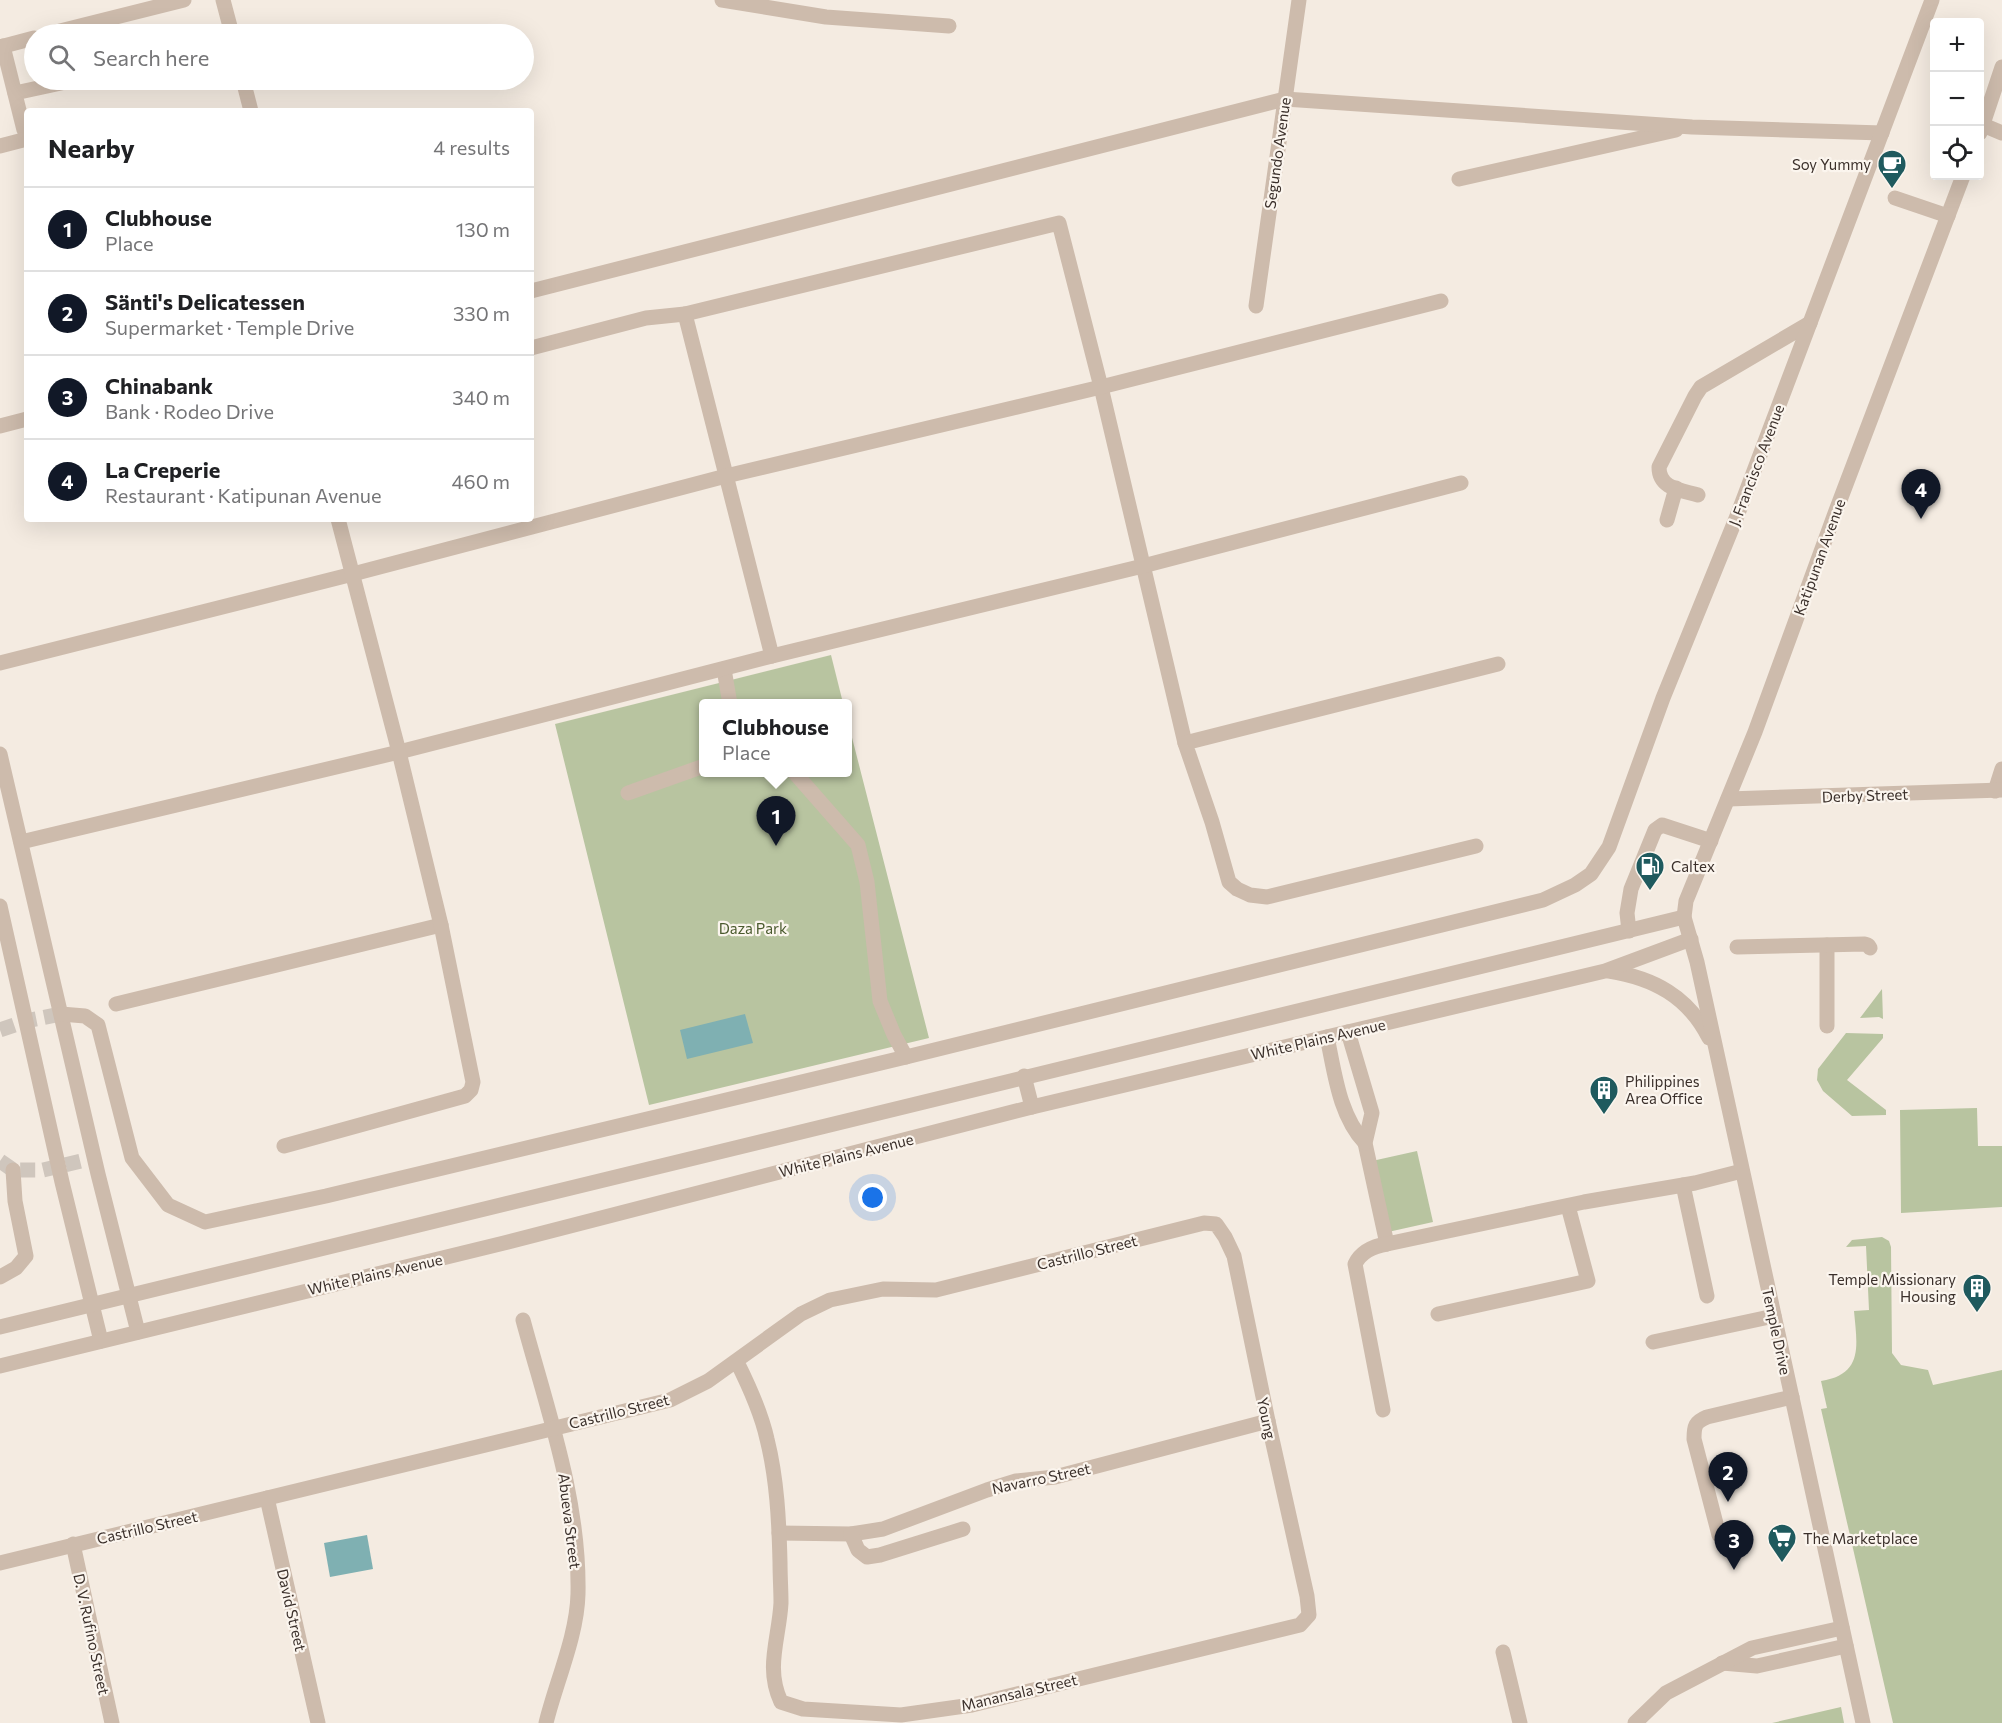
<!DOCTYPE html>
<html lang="en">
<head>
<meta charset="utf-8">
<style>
  body { margin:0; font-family:Commissioner,sans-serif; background:#f2f2f2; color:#202124 }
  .controls { position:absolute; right:18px; top:18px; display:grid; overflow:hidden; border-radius:6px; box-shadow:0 6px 24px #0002 }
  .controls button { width:54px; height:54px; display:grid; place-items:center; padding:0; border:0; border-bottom:2px solid #e0e0e0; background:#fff; color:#202124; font:30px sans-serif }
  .you { position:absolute; left:873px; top:1198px; width:21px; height:21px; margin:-15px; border:4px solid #fff; border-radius:50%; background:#1a73e8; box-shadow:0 0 0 9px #1a73e833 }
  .badge { display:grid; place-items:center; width:39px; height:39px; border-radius:50%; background:#111827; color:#fff; font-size:20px; font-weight:700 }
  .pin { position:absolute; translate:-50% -50px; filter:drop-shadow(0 2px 3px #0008) }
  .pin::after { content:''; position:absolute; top:32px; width:21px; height:18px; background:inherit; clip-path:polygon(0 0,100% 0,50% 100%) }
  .popup { position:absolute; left:699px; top:699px; width:153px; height:78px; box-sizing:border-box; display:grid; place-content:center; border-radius:6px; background:#fff; filter:drop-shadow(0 2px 4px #0005); font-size:20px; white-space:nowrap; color:#757577 }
  .popup b { font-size:22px; color:#202124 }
  .popup::after { content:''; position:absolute; left:50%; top:100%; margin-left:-12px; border:12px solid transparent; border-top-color:#fff }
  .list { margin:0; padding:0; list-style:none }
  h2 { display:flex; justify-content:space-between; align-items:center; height:78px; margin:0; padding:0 24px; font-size:26px }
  h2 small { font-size:20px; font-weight:400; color:#757577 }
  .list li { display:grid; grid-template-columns:39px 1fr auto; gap:18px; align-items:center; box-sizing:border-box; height:84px; padding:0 24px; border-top:2px solid #e0e0e0 }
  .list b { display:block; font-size:22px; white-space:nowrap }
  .list p { margin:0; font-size:20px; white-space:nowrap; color:#757577 }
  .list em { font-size:20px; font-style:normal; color:#757577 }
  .icon { flex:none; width:33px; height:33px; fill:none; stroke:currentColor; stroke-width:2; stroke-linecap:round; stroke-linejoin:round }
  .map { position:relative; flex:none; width:2002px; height:1723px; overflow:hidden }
  .search { position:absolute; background:#fff; box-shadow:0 6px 24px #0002; left:24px; top:24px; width:510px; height:66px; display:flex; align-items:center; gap:15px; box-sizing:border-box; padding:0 21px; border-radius:33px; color:#757577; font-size:22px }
  .panel { position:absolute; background:#fff; box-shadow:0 6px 24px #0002; left:24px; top:108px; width:510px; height:414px; border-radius:6px }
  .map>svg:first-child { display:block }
</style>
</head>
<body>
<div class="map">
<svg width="2002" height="1723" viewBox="0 0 2002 1723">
  <rect width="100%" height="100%" fill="#f4ebe1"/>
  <g fill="#b8c4a0">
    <polygon points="831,655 843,703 704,704 704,772 848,772 848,722 929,1038 649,1105 555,724"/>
    <polygon points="1882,989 1883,1019 1879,1017 1860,1018"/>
    <polygon points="1846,1033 1883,1034 1883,1038 1847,1080 1886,1110 1886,1115 1852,1116 1823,1091 1817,1080 1818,1069"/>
    <polygon points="1977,1108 1978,1146 2002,1146 2002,1207 1901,1213 1900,1110"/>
    <polygon points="1417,1151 1433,1222 1388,1232 1372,1161"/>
    <path d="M1882,1237l7,4 2,6 1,106 9,12 27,5 5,15 69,-15v353h-109l-72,-314 6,-1 -6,-27c43,-7 36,-36 33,-70l15,-1 -3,-64 -20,1 6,-7z"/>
    <polygon points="1841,1707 1844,1723 1772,1723"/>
  </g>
  <g fill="#7fb0b2">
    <polygon points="745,1014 753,1043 687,1059 680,1030"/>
    <polygon points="367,1535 373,1569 330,1577 324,1543"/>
  </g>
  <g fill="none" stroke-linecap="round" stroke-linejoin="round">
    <g stroke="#cfc6bd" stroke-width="15" stroke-dasharray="15 8" stroke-linecap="butt">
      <polyline points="0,1030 26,1021 61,1014"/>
      <polyline points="0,1161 13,1170 43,1170 94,1158"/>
    </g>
    <g stroke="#cdbbac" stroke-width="15">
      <polyline points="223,0 232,34"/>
      <polyline points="722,0 826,17 949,26"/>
      <polyline points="48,34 184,0"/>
      <polyline points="3,46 24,130"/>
      <polyline points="0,47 34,38"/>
      <polyline points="243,80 251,111"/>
      <polyline points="15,93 75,80"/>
      <polyline points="1983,125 2002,133"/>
      <polyline points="1980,133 2002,67"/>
      <polyline points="0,146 27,139"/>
      <polyline points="1459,179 1676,130"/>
      <polyline points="1895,198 1948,216"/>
      <polyline points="531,291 1285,99 1692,127 1882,133"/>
      <polyline points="1256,306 1299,0"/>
      <polyline points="685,314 772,656"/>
      <polyline points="531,348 646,318 685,314 1059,223 1101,387 1185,743"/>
      <polyline points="0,426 27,419"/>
      <path d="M1698,495c-17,-5 -39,-6 -39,-28l36,-71 6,-9 109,-64"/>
      <polyline points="1667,520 1676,488"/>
      <polyline points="0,663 353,574 726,476 1101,387 1441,301"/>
      <polyline points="724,669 730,704"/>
      <polyline points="0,754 98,1174 138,1332"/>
      <polyline points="794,772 858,845 867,882 880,1001 894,1035 906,1057"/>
      <polyline points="1995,791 2002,769"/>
      <polyline points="628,793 704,766"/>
      <polyline points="1728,799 2002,790"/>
      <polyline points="21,842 399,752 772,656 1143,566 1461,483"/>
      <polyline points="1476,846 1267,897 1250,895 1237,889 1229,882 1212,822 1185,743 1498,664"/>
      <polyline points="0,906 62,1182 101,1341"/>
      <polyline points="1629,931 1627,913 1631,889 1655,830 1662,825 1711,841"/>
      <polyline points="1827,945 1827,1026"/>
      <polyline points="1737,947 1865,944 1868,945 1870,948"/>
      <path d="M1609,971c44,7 79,25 100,67"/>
      <polyline points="116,1004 441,925"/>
      <polyline points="61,1014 85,1016 98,1025 132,1158 168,1205 205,1222 326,1196 906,1057 1543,900 1575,885 1591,874 1609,847 1663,698 1737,516 1932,0"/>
      <polyline points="1348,1032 1372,1113 1365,1143 1387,1244"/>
      <path d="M1327,1037c8,37 12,78 38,106"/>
      <polyline points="1024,1076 1032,1107"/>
      <polyline points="284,1146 465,1096 471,1090 473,1082 441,925 399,752 338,519"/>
      <polyline points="1683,1185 1707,1296"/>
      <polyline points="0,1277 16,1268 26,1256 15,1201 13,1170"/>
      <polyline points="1438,1314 1588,1281 1568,1206"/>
      <path d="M523,1320c24,89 57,180 55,274 -1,42 -22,88 -32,129"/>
      <polyline points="0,1327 1684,917"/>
      <polyline points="1653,1342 1774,1316"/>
      <polyline points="0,1366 504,1243 1032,1107 1605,971 1691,939"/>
      <path d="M1383,1410l-28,-146c6,-12 19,-18 32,-20l197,-42 111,-19 47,-12"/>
      <polyline points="267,1498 318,1723"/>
      <polyline points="779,1533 851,1534 883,1529 987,1490 1016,1481 1055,1477 1268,1421"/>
      <polyline points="851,1534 858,1550 867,1557 880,1555 963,1529"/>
      <path d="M1719,1535l-25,-96c0,-13 1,-17 13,-22l85,-20"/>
      <polyline points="73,1544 112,1723"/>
      <path d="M0,1563l670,-163 38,-19 93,-67 29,-14 53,-11 53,1 268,-67 12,1 9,13 9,19 34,165 39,175 2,19 -9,10 -328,80 -71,10 -98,-6 -22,-7c-16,-34 -2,-63 0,-99 0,-13 -1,-27 -1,-41 -1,-41 -3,-83 -13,-123 -6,-27 -18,-53 -30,-77"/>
      <polyline points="1503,1652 1520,1723"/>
      <polyline points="1722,1663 1757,1666 1846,1646"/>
      <polyline points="1635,1723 1666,1693 1752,1648 1842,1628"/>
      <polyline points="1863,1723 1697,962 1684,917 1686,901 1755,732 1834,516 1963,176"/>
    </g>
  </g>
  <defs>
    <g id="cafe-pin" transform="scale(1.5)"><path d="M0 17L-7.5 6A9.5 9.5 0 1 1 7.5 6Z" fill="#1f5a5e" stroke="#fbf5ee"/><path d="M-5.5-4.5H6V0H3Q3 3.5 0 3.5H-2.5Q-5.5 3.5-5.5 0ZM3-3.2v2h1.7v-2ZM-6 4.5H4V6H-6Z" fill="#fff"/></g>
    <g id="fuel-pin" transform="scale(1.5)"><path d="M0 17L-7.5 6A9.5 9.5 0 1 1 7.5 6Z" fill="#1f5a5e" stroke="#fbf5ee"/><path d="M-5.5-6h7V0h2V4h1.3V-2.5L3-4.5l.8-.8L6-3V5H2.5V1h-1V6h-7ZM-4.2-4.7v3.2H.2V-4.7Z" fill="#fff"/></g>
    <g id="building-pin" transform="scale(1.5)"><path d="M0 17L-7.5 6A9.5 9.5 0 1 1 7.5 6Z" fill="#1f5a5e" stroke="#fbf5ee"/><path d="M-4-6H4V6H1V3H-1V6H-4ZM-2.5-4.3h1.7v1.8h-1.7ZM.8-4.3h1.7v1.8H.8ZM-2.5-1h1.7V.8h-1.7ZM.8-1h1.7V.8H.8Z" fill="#fff"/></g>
    <g id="supermarket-pin" transform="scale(1.5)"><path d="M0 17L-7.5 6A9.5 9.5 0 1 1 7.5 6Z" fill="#1f5a5e" stroke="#fbf5ee"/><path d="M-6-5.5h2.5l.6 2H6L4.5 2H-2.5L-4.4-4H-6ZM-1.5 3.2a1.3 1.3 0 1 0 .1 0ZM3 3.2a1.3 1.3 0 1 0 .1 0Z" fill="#fff"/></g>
  </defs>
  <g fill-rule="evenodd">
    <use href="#cafe-pin" x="1892" y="164"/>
    <use href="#fuel-pin" x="1650" y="866"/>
    <use href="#building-pin" x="1604" y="1090"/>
    <use href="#building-pin" x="1977" y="1288"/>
    <use href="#supermarket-pin" x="1782" y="1538"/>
  </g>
  <g text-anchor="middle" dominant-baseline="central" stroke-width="4.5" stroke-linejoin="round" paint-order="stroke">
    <g font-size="15" fill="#3b302b" stroke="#fbf5ee">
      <text transform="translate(1277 153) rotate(-82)">Segundo Avenue</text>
      <text transform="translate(1756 465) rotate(-69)">J. Francisco Avenue</text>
      <text transform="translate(1819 557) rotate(-70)">Katipunan Avenue</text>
      <text transform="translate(1865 795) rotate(-2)">Derby Street</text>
      <text transform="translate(1318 1039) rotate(-13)">White Plains Avenue</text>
      <text transform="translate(846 1155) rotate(-14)">White Plains Avenue</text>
      <text transform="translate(1087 1252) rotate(-14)">Castrillo Street</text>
      <text transform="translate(375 1274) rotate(-13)">White Plains Avenue</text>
      <text transform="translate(1777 1331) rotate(78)">Temple Drive</text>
      <text transform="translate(619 1411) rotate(-14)">Castrillo Street</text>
      <text transform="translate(1267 1418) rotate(78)">Young</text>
      <text transform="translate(1041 1478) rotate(-12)">Navarro Street</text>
      <text transform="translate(570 1521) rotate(83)">Abueva Street</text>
      <text transform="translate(147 1527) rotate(-13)">Castrillo Street</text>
      <text transform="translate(292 1610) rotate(77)">David Street</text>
      <text transform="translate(92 1634) rotate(78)">D. V. Rufino Street</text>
      <text transform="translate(1019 1692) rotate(-13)">Manansala Street</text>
    </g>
    <g font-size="15" fill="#3b302b" stroke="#fbf5ee" text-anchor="start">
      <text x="1871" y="164" text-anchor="end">Soy Yummy</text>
      <text x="1671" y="866">Caltex</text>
      <text x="1625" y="1081">Philippines<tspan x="1625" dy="17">Area Office</tspan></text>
      <text x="1956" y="1279" text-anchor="end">Temple Missionary<tspan x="1956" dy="17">Housing</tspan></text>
      <text x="1803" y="1538">The Marketplace</text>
    </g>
    <g font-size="15" fill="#4a5a2e" stroke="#fbf5ee">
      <text x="753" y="928">Daza Park</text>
    </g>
  </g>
</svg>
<div class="controls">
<button>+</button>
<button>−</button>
<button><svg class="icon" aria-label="locate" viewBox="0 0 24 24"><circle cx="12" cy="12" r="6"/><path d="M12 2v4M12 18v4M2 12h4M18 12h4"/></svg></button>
</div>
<div class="you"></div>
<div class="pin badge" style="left:776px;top:846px">1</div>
<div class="popup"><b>Clubhouse</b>Place</div>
<div class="pin badge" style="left:1728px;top:1502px">2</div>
<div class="pin badge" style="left:1734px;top:1570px">3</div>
<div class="pin badge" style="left:1921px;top:519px">4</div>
<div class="search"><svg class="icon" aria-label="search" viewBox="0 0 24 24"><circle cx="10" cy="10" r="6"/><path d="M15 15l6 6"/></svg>Search here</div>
<section class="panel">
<h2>Nearby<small>4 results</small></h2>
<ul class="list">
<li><span class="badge">1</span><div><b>Clubhouse</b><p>Place</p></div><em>130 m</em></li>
<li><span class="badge">2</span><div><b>Sänti's Delicatessen</b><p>Supermarket · Temple Drive</p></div><em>330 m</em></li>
<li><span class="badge">3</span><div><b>Chinabank</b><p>Bank · Rodeo Drive</p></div><em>340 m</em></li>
<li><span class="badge">4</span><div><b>La Creperie</b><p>Restaurant · Katipunan Avenue</p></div><em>460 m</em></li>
</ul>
</section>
</div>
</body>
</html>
